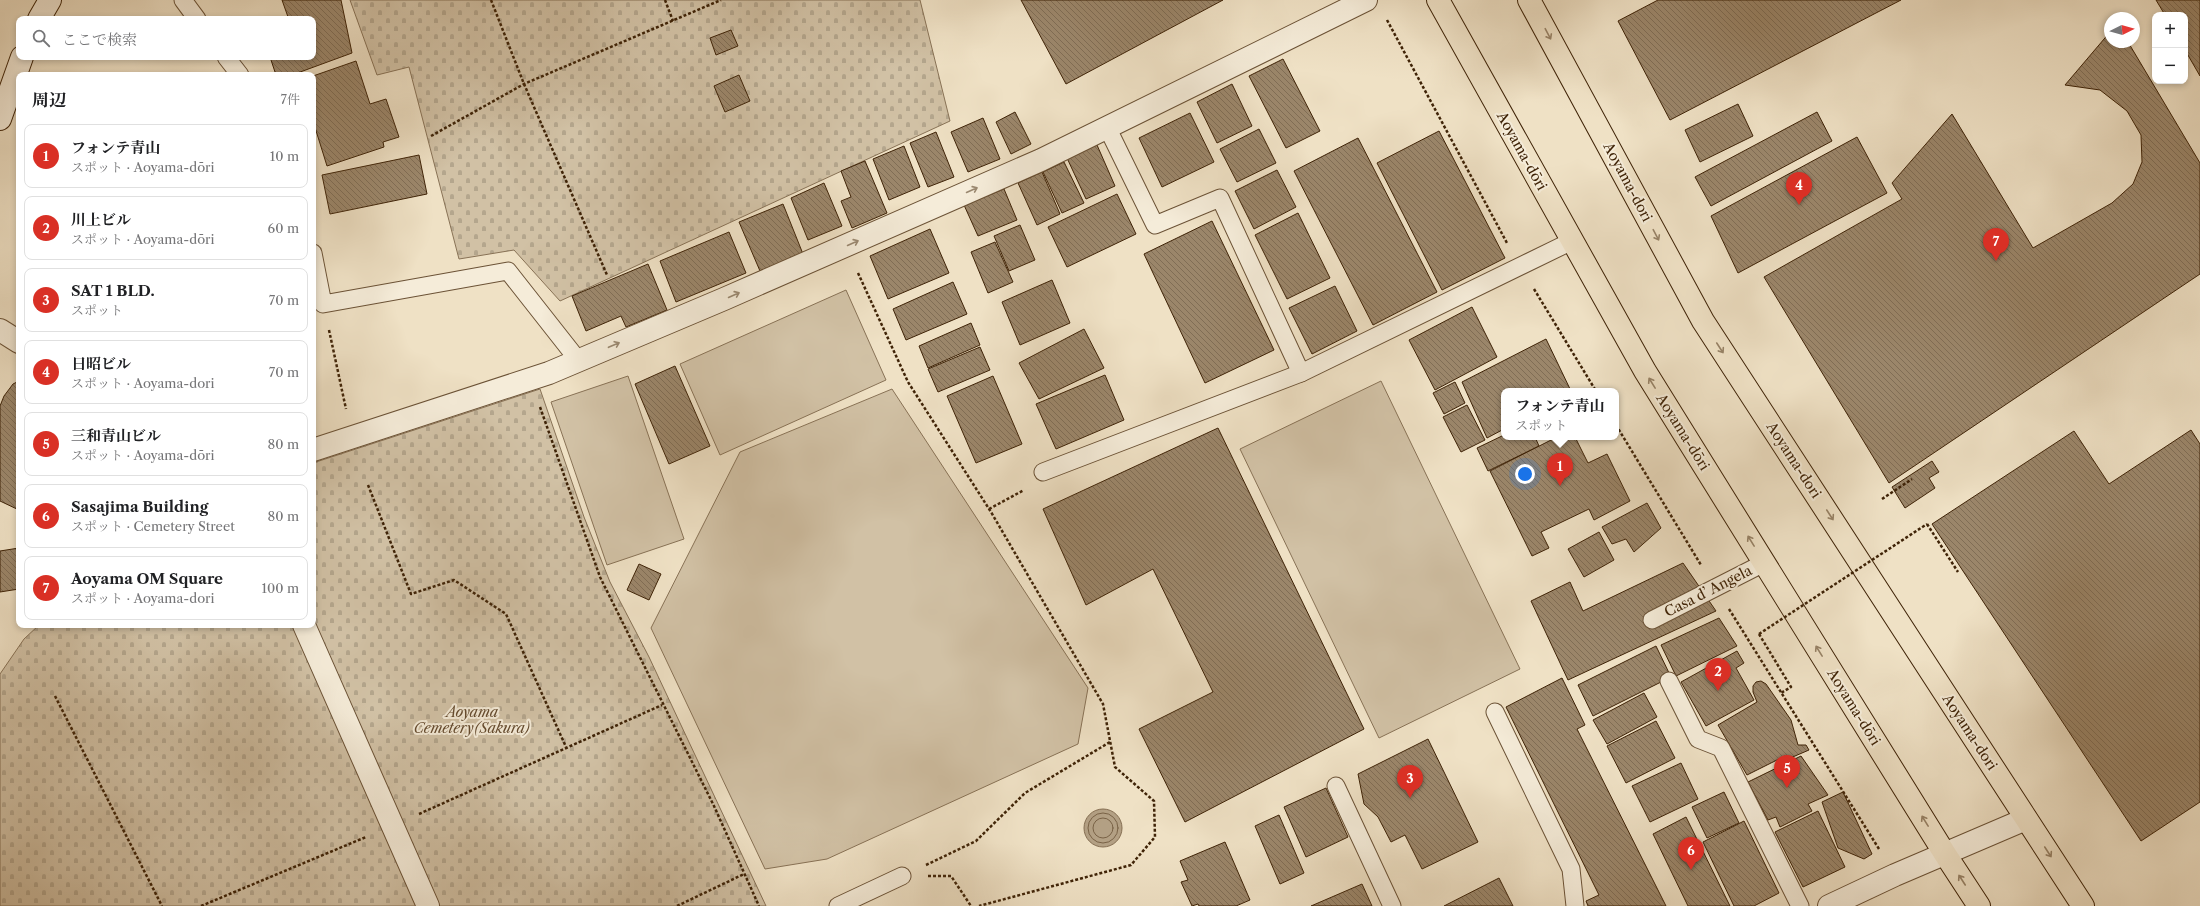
<!DOCTYPE html>
<html lang="ja">
<head>
<meta charset="utf-8">
<style>
  body { margin:0; font-family:"Libre Caslon Text","Noto Serif JP",serif; background:#f6f6f6; color:#202124 }
  .controls { position:absolute; right:12px; top:12px; display:grid; overflow:hidden; border-radius:8px; box-shadow:0 2px 6px #0003 }
  .controls button { width:36px; height:36px; display:grid; place-items:center; padding:0; border:0; border-bottom:1px solid #e0e0e0; background:#fff; color:#202124; font:20px sans-serif }
  .compass { position:absolute; left:2104px; top:12px; width:36px; height:36px; border-radius:50%; background:#fff; box-shadow:0 2px 6px #0003; rotate:85deg }
  .you { position:absolute; left:1525px; top:474px; width:14px; height:14px; margin:-10px; border:3px solid #fff; border-radius:50%; background:#1a73e8; box-shadow:0 0 0 6px #1a73e833 }
  .badge { display:grid; place-items:center; width:26px; height:26px; border-radius:50%; background:#d93025; color:#fff; font-size:13px; font-weight:700 }
  .pin { position:absolute; translate:-50% -33px; filter:drop-shadow(0 1px 2px #0008) }
  .pin::after { content:''; position:absolute; top:21px; width:14px; height:12px; background:inherit; clip-path:polygon(0 0,100% 0,50% 100%) }
  .popup { position:absolute; left:1501px; top:388px; width:118px; height:52px; box-sizing:border-box; display:grid; place-content:center; border-radius:8px; background:#fff; filter:drop-shadow(0 1px 3px #0005); font-size:13px; white-space:nowrap; color:#757577 }
  .popup b { font-size:15px; color:#202124 }
  .popup::after { content:''; position:absolute; left:50%; top:100%; margin-left:-8px; border:8px solid transparent; border-top-color:#fff }
  .list { margin:0; padding:0; list-style:none }
  h2 { display:flex; justify-content:space-between; align-items:center; height:52px; margin:0; padding:0 16px; font-size:17px }
  h2 small { font-size:13px; font-weight:400; color:#757577 }
  .list li { display:grid; grid-template-columns:26px 1fr auto; gap:12px; align-items:center; box-sizing:border-box; height:64px; margin:0 8px 8px; padding:0 8px; border:1px solid #e0e0e0; border-radius:8px }
  .list b { display:block; font-size:15px; white-space:nowrap }
  .list p { margin:0; font-size:13px; white-space:nowrap; color:#757577 }
  .list em { font-size:13px; font-style:normal; color:#757577 }
  .icon { flex:none; width:22px; height:22px; fill:none; stroke:currentColor; stroke-width:2; stroke-linecap:round; stroke-linejoin:round }
  .map { position:relative; flex:none; width:2200px; height:906px; overflow:hidden }
  .search { position:absolute; background:#fff; box-shadow:0 2px 6px #0003; left:16px; top:16px; width:300px; height:44px; display:flex; align-items:center; gap:10px; box-sizing:border-box; padding:0 14px; border-radius:8px; color:#757577; font-size:15px }
  .panel { position:absolute; background:#fff; box-shadow:0 2px 6px #0003; left:16px; top:72px; width:300px; height:556px; border-radius:8px }
  .map>svg:first-child { display:block }
</style>
</head>
<body>
<div class="map">
<svg width="2200" height="906" viewBox="0 0 2200 906">
  <defs>
    <pattern id="cemetery-stones" width="16" height="16" patternUnits="userSpaceOnUse"><rect width="16" height="16" fill="#d1c1a5"/><path d="M2 7V4a2 2 0 0 1 4 0v3zM10 15v-3a2 2 0 0 1 4 0v3z" fill="#b4a68d"/></pattern>
    <pattern id="building-back-hatch" width="6" height="6" patternUnits="userSpaceOnUse"><rect width="6" height="6" fill="#9b866a"/><path d="M-1 5l2 2M0 0l6 6M5-1l2 2" fill="none" stroke="#806d55"/></pattern>
  </defs>
  <rect width="100%" height="100%" fill="#efe1c5"/>
  <filter id="stains"><feTurbulence type="fractalNoise" baseFrequency=".005" numOctaves="4"/><feColorMatrix values="0 0 0 0 .2 0 0 0 0 .09 0 0 0 0 .02 0 0 0 .5 -.17"/></filter>
  <radialGradient id="worn" r=".72"><stop offset=".6" stop-color="#630" stop-opacity="0"/><stop offset="1" stop-color="#630" stop-opacity=".3"/></radialGradient>
  <g fill="url(#cemetery-stones)" stroke="#887256">
    <polygon points="350,0 920,0 950,121 560,301 514,250 459,259 409,67 377,75"/>
    <polygon points="540,389 584,517 610,582 649,657 766,906 0,906 0,674 24,639 39,625 313,625 313,463"/>
  </g>
  <g fill="#d1c1a5" stroke="#887256">
    <polygon points="846,290 886,380 720,455 680,364"/>
    <polygon points="628,376 684,539 607,565 551,402"/>
    <polygon points="1381,381 1520,669 1379,738 1240,449"/>
    <polygon points="892,389 1088,688 1078,744 827,859 765,869 651,628 740,452"/>
  </g>
  <circle fill="#b3a084" stroke="#856e52" cx="1103" cy="828" r="19"/>
  <g fill="none" stroke-linecap="round" stroke-linejoin="round">
    <g stroke="#796246" stroke-width="1">
      <circle cx="1103" cy="828" r="15"/>
      <circle cx="1103" cy="828" r="10"/>
    </g>
  </g>
  <g fill="url(#building-back-hatch)" stroke="#3f2307">
    <polygon points="282,0 341,0 352,53 292,75 276,75 270,57 313,57 313,19 281,19 288,17"/>
    <polygon points="1021,0 1223,0 1066,84"/>
    <polygon points="1658,0 1901,0 1670,120 1618,21"/>
    <polygon points="2156,0 2200,0 2200,76 2185,50 2185,15 2165,15"/>
    <polygon points="731,30 738,46 716,55 710,38"/>
    <polygon points="2110,32 2110,42 2128,42 2200,163 2200,274 1889,483 1764,277 1902,199 1892,183 1952,114 2033,248 2112,203 2133,184 2142,162 2141,135 2127,111 2100,90 2065,85"/>
    <polygon points="1283,59 1320,131 1286,148 1249,76"/>
    <polygon points="356,61 370,104 386,99 399,137 383,142 384,147 327,166 313,121 313,76"/>
    <polygon points="739,75 750,101 725,112 714,86"/>
    <polygon points="1232,84 1252,126 1217,143 1197,102"/>
    <polygon points="1738,104 1753,136 1700,162 1685,130"/>
    <polygon points="1015,112 1031,144 1011,154 996,122"/>
    <polygon points="1817,112 1832,141 1711,206 1695,177"/>
    <polygon points="1190,113 1214,162 1162,187 1139,138"/>
    <polygon points="983,118 1000,159 968,172 951,132"/>
    <polygon points="1259,129 1276,163 1237,182 1220,149"/>
    <polygon points="1439,131 1505,258 1442,290 1377,163"/>
    <polygon points="936,132 954,177 928,187 910,143"/>
    <polygon points="1857,137 1887,193 1738,273 1711,216"/>
    <polygon points="1358,138 1437,292 1373,325 1294,171"/>
    <polygon points="1097,145 1115,186 1086,199 1067,158"/>
    <polygon points="904,146 920,187 889,200 873,159"/>
    <polygon points="419,155 427,194 330,214 322,175"/>
    <polygon points="865,161 887,213 852,228 841,201 851,197 841,171"/>
    <polygon points="1064,162 1084,203 1062,213 1043,172"/>
    <polygon points="1277,170 1296,207 1254,229 1235,191"/>
    <polygon points="1042,172 1060,214 1037,225 1018,183"/>
    <polygon points="824,183 842,226 808,240 791,198"/>
    <polygon points="1004,189 1017,220 978,236 964,205"/>
    <polygon points="1117,194 1136,234 1067,267 1048,227"/>
    <polygon points="783,204 803,254 760,271 739,222"/>
    <polygon points="1298,213 1330,278 1287,299 1255,235"/>
    <polygon points="1212,221 1274,350 1205,383 1144,254"/>
    <polygon points="1020,225 1035,260 1009,271 994,236"/>
    <polygon points="930,229 949,273 888,299 870,256"/>
    <polygon points="729,232 746,273 676,302 660,261"/>
    <polygon points="995,242 1013,282 988,293 971,252"/>
    <polygon points="648,264 667,310 626,327 621,316 586,331 572,296"/>
    <polygon points="1052,280 1070,323 1020,345 1002,302"/>
    <polygon points="953,282 967,314 906,340 893,309"/>
    <polygon points="1335,286 1357,331 1312,354 1289,308"/>
    <polygon points="1472,307 1497,357 1435,390 1409,340"/>
    <polygon points="971,323 980,345 928,368 919,346"/>
    <polygon points="1084,329 1104,368 1039,399 1019,363"/>
    <polygon points="1546,339 1571,391 1504,391 1504,429 1487,438 1462,382"/>
    <polygon points="980,347 990,370 938,392 928,369"/>
    <polygon points="675,366 710,446 669,464 635,384"/>
    <polygon points="1105,375 1124,420 1056,449 1036,404"/>
    <polygon points="993,376 1022,444 976,463 947,396"/>
    <polygon points="19,381 19,510 0,501 0,406 4,396 13,384"/>
    <polygon points="1455,382 1465,403 1444,414 1433,393"/>
    <polygon points="1467,405 1485,440 1461,452 1443,417"/>
    <polygon points="1218,428 1364,729 1185,822 1139,729 1213,692 1153,569 1086,605 1043,509"/>
    <polygon points="2191,430 2200,444 2200,802 2141,841 1932,524 2074,431 2109,484"/>
    <polygon points="1504,435 1504,437 1535,437 1539,446 1488,471 1477,448"/>
    <polygon points="1557,437 1575,437 1588,463 1607,454 1630,501 1594,520 1589,509 1541,532 1549,548 1532,556 1490,471"/>
    <polygon points="1932,461 1939,472 1929,478 1935,488 1905,508 1892,487"/>
    <polygon points="1647,503 1661,528 1634,552 1626,539 1612,544 1602,527"/>
    <polygon points="1599,532 1614,560 1584,577 1568,549"/>
    <polygon points="19,548 19,589 0,592 0,551"/>
    <polygon points="1683,563 1716,611 1568,680 1531,601 1570,582 1583,611"/>
    <polygon points="639,564 661,574 649,600 627,590"/>
    <polygon points="1719,618 1737,646 1676,676 1661,645"/>
    <polygon points="1656,646 1671,677 1593,716 1578,685"/>
    <polygon points="1737,651 1744,663 1736,668 1754,700 1706,726 1681,682"/>
    <polygon points="1562,678 1585,725 1577,729 1666,906 1588,906 1586,901 1599,895 1506,707"/>
    <polygon points="1761,681 1766,684 1791,720 1798,745 1806,745 1809,750 1788,759 1785,756 1747,775 1718,725 1757,702 1753,692 1753,686 1756,682"/>
    <polygon points="1644,693 1657,717 1607,744 1593,720"/>
    <polygon points="1656,721 1675,758 1626,783 1607,746"/>
    <polygon points="1428,739 1478,842 1422,869 1405,835 1391,842 1378,817 1364,804 1358,774"/>
    <polygon points="1801,756 1828,795 1808,804 1812,811 1780,827 1776,817 1768,820 1748,782"/>
    <polygon points="1681,763 1698,799 1650,822 1632,786"/>
    <polygon points="1326,788 1348,837 1306,857 1284,807"/>
    <polygon points="1724,792 1739,823 1707,838 1692,807"/>
    <polygon points="1843,792 1872,854 1864,859 1838,848 1822,802"/>
    <polygon points="1818,811 1845,867 1803,887 1775,832"/>
    <polygon points="1279,815 1304,873 1280,884 1255,826"/>
    <polygon points="1686,817 1730,906 1688,906 1653,834"/>
    <polygon points="1744,821 1779,893 1754,906 1734,906 1703,842"/>
    <polygon points="1225,842 1250,900 1236,906 1199,906 1198,904 1192,906 1181,882 1188,880 1180,861"/>
    <polygon points="1499,878 1513,906 1444,906"/>
    <polygon points="1362,884 1372,906 1311,906"/>
  </g>
  <g fill="none" stroke-linecap="round" stroke-linejoin="round">
    <g stroke="#6b5236" stroke-width="19">
      <g id="lane">
        <polyline points="183,0 197,19"/>
        <polyline points="226,57 240,75"/>
        <polyline points="1107,127 1155,225 1220,198 1301,373"/>
        <polyline points="313,253 323,304 508,271 578,360"/>
        <polyline points="1043,472 1301,373 1572,241"/>
        <polyline points="1652,620 1764,563"/>
        <polyline points="1669,681 1698,739 1721,748 1800,906"/>
        <polyline points="1495,712 1571,869 1575,906"/>
        <polyline points="1336,786 1392,906"/>
        <polyline points="838,906 902,876"/>
      </g>
    </g>
    <g stroke="#6b5236" stroke-width="24">
      <g id="street">
        <polyline points="0,330 19,342"/>
        <polyline points="313,450 549,373 724,299 1041,160 1366,0"/>
        <polyline points="304,625 428,906"/>
        <polyline points="1829,906 1895,875 2026,819"/>
      </g>
    </g>
    <g stroke="#3f2307" stroke-width="24">
      <g id="secondary">
        <polyline points="39,19 50,0"/>
        <polyline points="0,119 22,57"/>
      </g>
    </g>
    <g stroke="#3f2307" stroke-width="24">
      <g id="highway">
        <polyline points="1438,0 1645,371 1945,854 1979,906"/>
        <polyline points="1529,0 1703,321 2083,906"/>
      </g>
    </g>
    <g stroke="#3f2307" stroke-width="2.5" stroke-dasharray="3 2" stroke-linecap="butt">
      <polyline points="491,0 524,84 607,275"/>
      <polyline points="665,0 673,21"/>
      <polyline points="1387,20 1507,243"/>
      <polyline points="431,136 524,84 721,0"/>
      <polyline points="858,273 908,382 991,512 1103,704 1115,767 1154,801 1155,837 1131,865 979,906"/>
      <polyline points="1534,289 1596,391"/>
      <polyline points="329,330 346,409"/>
      <polyline points="540,407 600,577 714,806 759,906"/>
      <polyline points="1616,425 1701,565"/>
      <polyline points="368,485 411,594 454,580 506,614 566,747"/>
      <polyline points="1882,499 1912,479"/>
      <polyline points="989,509 1024,490"/>
      <polyline points="1927,524 1958,572"/>
      <polyline points="1729,609 1879,849"/>
      <polyline points="1759,634 1791,687 1781,693"/>
      <polyline points="55,696 162,906"/>
      <polyline points="419,814 662,705"/>
      <polyline points="926,865 976,841 1025,793 1110,742"/>
      <polyline points="928,876 951,876 971,906"/>
      <polyline points="201,906 366,837"/>
      <polyline points="677,906 744,874"/>
    </g>
    <use href="#lane" stroke="#f5ecd9" stroke-width="17"/>
    <use href="#street" stroke="#f5ecd9" stroke-width="22"/>
    <use href="#secondary" stroke="#f5ecd9" stroke-width="22"/>
    <use href="#highway" stroke="#efe1c5" stroke-width="22"/>
    <polyline stroke="#3f2307" stroke-width="2.5" stroke-dasharray="3 2" stroke-linecap="butt" points="1759,634 1927,524"/>
  </g>
  <defs><path id="oneway-shaft" d="M-6 0H5M1.5-3L5.5 0L1.5 3" fill="none" stroke-width="1.6" stroke-linecap="round" stroke-linejoin="round"/></defs>
  <g stroke="#978266">
    <use href="#oneway-shaft" transform="translate(1548 34) rotate(62)"/>
    <use href="#oneway-shaft" transform="translate(1656 235) rotate(62)"/>
    <use href="#oneway-shaft" transform="translate(1720 348) rotate(57)"/>
    <use href="#oneway-shaft" transform="translate(1652 383) rotate(-122)"/>
    <use href="#oneway-shaft" transform="translate(1830 515) rotate(57)"/>
    <use href="#oneway-shaft" transform="translate(1751 541) rotate(-122)"/>
    <use href="#oneway-shaft" transform="translate(1819 651) rotate(-122)"/>
    <use href="#oneway-shaft" transform="translate(1925 821) rotate(-122)"/>
    <use href="#oneway-shaft" transform="translate(2048 852) rotate(57)"/>
    <use href="#oneway-shaft" transform="translate(1962 880) rotate(-123)"/>
  </g>
  <g stroke="#9a8870">
    <use href="#oneway-shaft" transform="translate(972 190) rotate(-24)"/>
    <use href="#oneway-shaft" transform="translate(853 243) rotate(-24)"/>
    <use href="#oneway-shaft" transform="translate(734 295) rotate(-24)"/>
    <use href="#oneway-shaft" transform="translate(614 345) rotate(-23)"/>
  </g>
  <g text-anchor="middle" dominant-baseline="central" stroke-width="4" stroke-linejoin="round" paint-order="stroke">
    <g font-size="14" fill="#3f2307" stroke="#f5ecd9">
      <text transform="translate(1522 151) rotate(61)">Aoyama-dōri</text>
      <text transform="translate(1628 182) rotate(62)">Aoyama-dori</text>
      <text transform="translate(1683 432) rotate(58)">Aoyama-dōri</text>
      <text transform="translate(1794 460) rotate(57)">Aoyama-dori</text>
      <text transform="translate(1708 591) rotate(-27)">Casa d’ Angela</text>
      <text transform="translate(1854 707) rotate(58)">Aoyama-dōri</text>
      <text transform="translate(1970 732) rotate(57)">Aoyama-dori</text>
    </g>
    <g font-size="14" font-style="italic" fill="#644a2e" stroke="#f5ecd9">
      <text x="472" y="712">Aoyama<tspan x="472" dy="16">Cemetery(Sakura)</tspan></text>
    </g>
  </g>
  <rect width="100%" height="100%" filter="url(#stains)"/>
  <rect width="100%" height="100%" fill="url(#worn)"/>
</svg>
<div class="controls">
<button>+</button>
<button>−</button>
</div>
<svg class="compass" viewBox="-18 -18 36 36"><path d="M0-13l5 13h-10z" fill="#e53935"/><path d="M0 13l5-13h-10z" fill="#757577"/></svg>
<div class="you"></div>
<div class="pin badge" style="left:1560px;top:486px">1</div>
<div class="popup"><b>フォンテ青山</b>スポット</div>
<div class="pin badge" style="left:1718px;top:691px">2</div>
<div class="pin badge" style="left:1410px;top:798px">3</div>
<div class="pin badge" style="left:1799px;top:205px">4</div>
<div class="pin badge" style="left:1787px;top:788px">5</div>
<div class="pin badge" style="left:1691px;top:870px">6</div>
<div class="pin badge" style="left:1996px;top:261px">7</div>
<div class="search"><svg class="icon" aria-label="search" viewBox="0 0 24 24"><circle cx="10" cy="10" r="6"/><path d="M15 15l6 6"/></svg>ここで検索</div>
<section class="panel">
<h2>周辺<small>7件</small></h2>
<ul class="list">
<li><span class="badge">1</span><div><b>フォンテ青山</b><p>スポット · Aoyama-dōri</p></div><em>10 m</em></li>
<li><span class="badge">2</span><div><b>川上ビル</b><p>スポット · Aoyama-dōri</p></div><em>60 m</em></li>
<li><span class="badge">3</span><div><b>SAT 1 BLD.</b><p>スポット</p></div><em>70 m</em></li>
<li><span class="badge">4</span><div><b>日昭ビル</b><p>スポット · Aoyama-dori</p></div><em>70 m</em></li>
<li><span class="badge">5</span><div><b>三和青山ビル</b><p>スポット · Aoyama-dōri</p></div><em>80 m</em></li>
<li><span class="badge">6</span><div><b>Sasajima Building</b><p>スポット · Cemetery Street</p></div><em>80 m</em></li>
<li><span class="badge">7</span><div><b>Aoyama OM Square</b><p>スポット · Aoyama-dori</p></div><em>100 m</em></li>
</ul>
</section>
</div>
</body>
</html>
